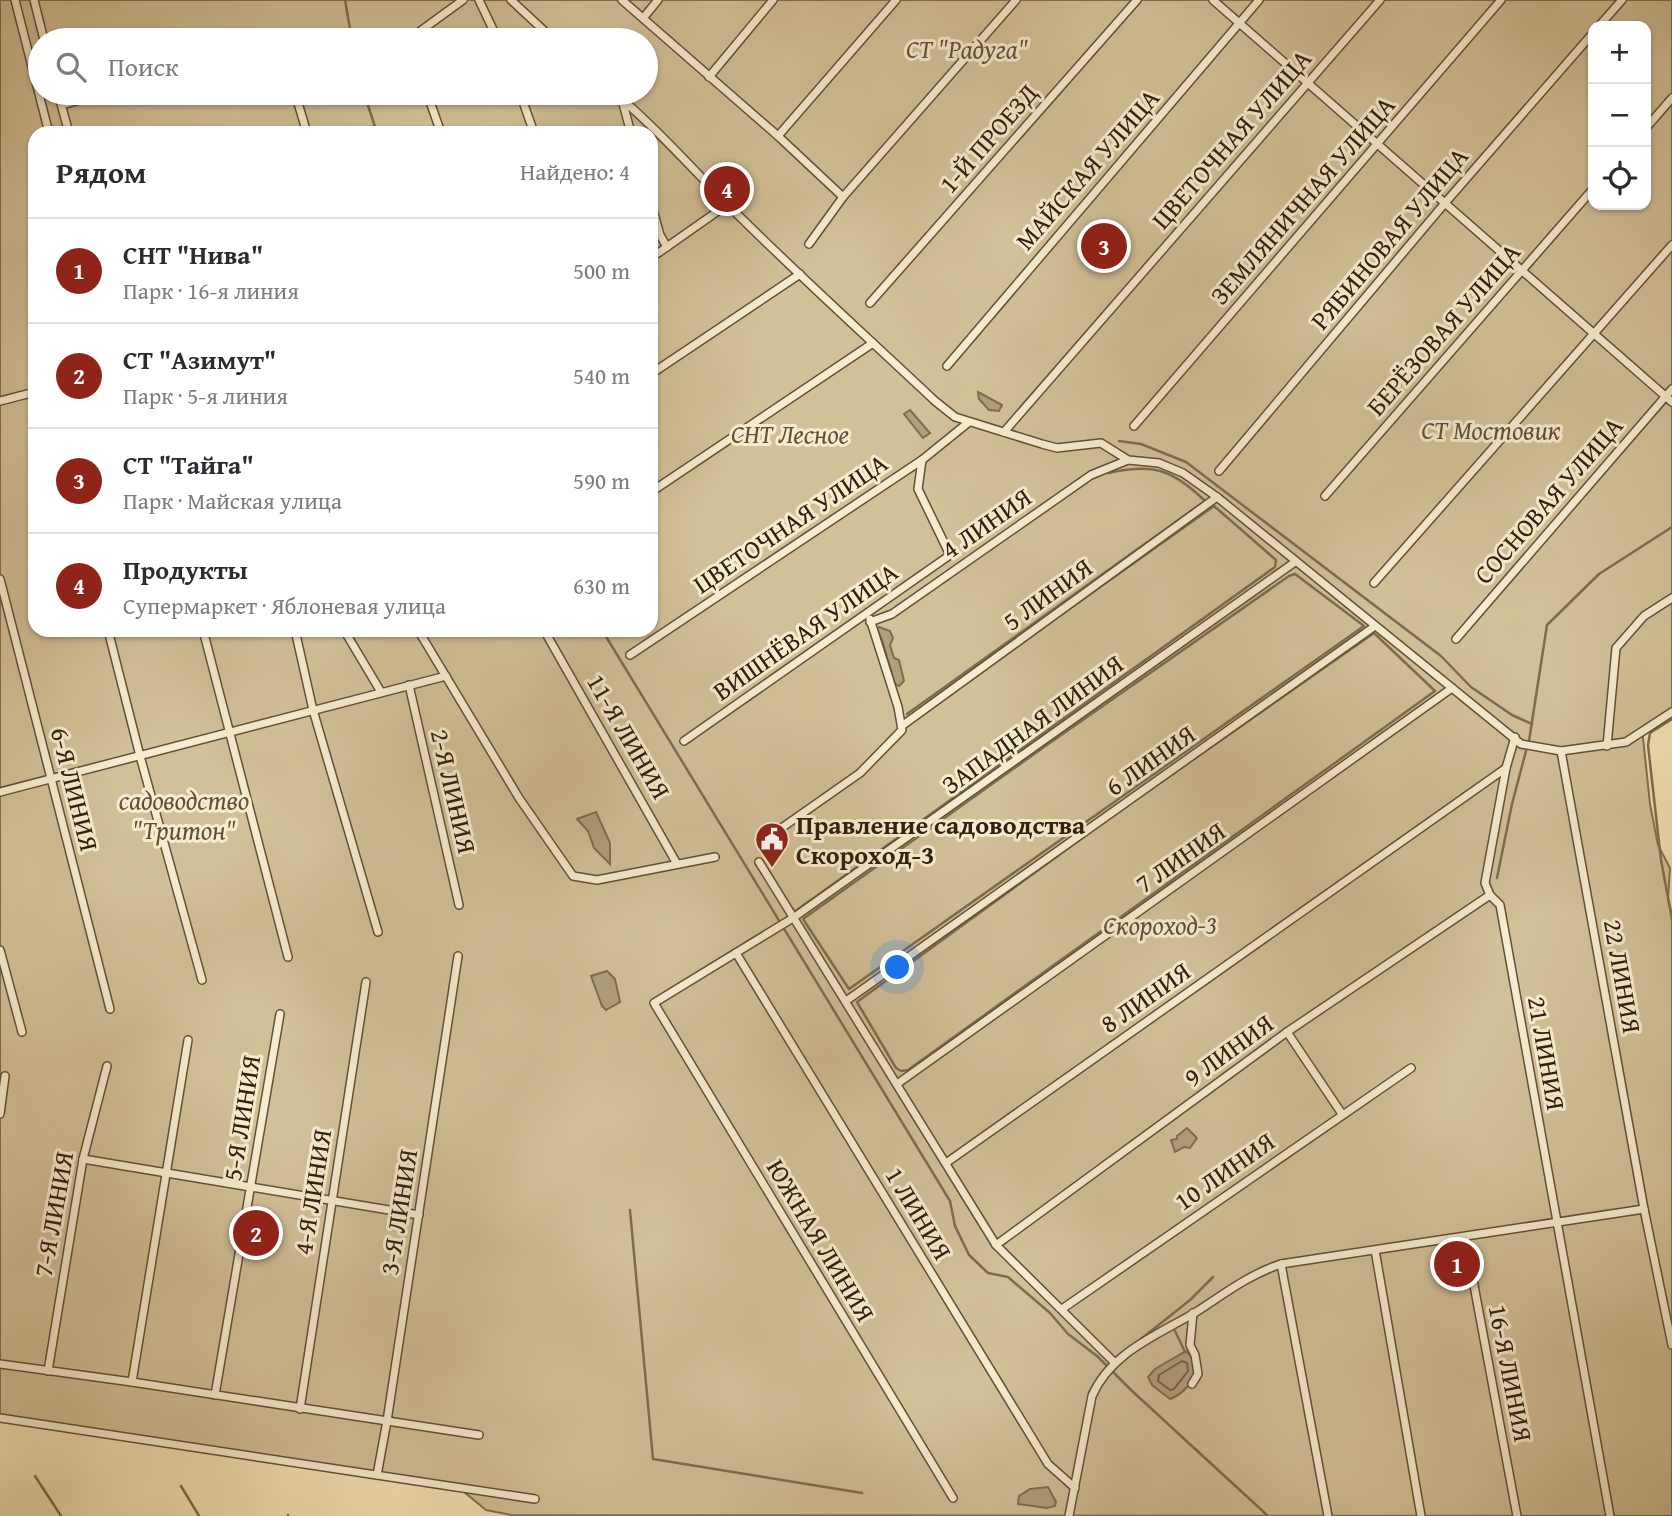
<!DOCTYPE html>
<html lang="ru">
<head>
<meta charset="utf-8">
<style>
  body { margin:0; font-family:"Gentium Book Plus",serif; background:#f2f2f3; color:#2b2b33 }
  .controls { position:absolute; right:21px; top:21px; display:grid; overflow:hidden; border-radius:14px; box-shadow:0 2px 5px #0004 }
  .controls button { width:63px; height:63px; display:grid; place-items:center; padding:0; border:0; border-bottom:2px solid #e1e1e2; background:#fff; color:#2b2b33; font:35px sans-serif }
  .you { position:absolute; left:898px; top:968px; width:24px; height:24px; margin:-18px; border:5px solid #fff; border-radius:50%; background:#1a73e8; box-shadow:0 0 0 10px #1a73e833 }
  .badge { display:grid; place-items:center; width:46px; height:46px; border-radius:50%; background:#8f2418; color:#fff; font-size:23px; font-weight:700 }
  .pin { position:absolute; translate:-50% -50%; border:4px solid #fff; box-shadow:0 2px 7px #0006 }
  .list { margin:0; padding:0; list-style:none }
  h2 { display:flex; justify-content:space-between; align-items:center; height:91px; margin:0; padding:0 28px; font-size:30px }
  h2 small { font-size:23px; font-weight:400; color:#7c7c81 }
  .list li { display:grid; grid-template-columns:46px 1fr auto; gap:21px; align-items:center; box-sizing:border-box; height:105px; padding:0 28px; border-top:2px solid #e1e1e2 }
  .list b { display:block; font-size:26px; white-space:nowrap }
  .list p { margin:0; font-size:23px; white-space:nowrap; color:#7c7c81 }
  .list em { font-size:23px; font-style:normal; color:#7c7c81 }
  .icon { flex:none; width:38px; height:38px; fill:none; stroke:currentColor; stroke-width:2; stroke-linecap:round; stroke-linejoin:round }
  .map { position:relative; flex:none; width:1672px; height:1516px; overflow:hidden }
  .search { position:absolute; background:#fff; box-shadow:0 2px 5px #0004; left:28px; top:28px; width:630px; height:77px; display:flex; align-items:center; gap:18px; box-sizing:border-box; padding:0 24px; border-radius:38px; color:#7c7c81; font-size:26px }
  .panel { position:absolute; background:#fff; box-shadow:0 2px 5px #0004; left:28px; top:126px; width:630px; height:511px; border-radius:21px }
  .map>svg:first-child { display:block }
</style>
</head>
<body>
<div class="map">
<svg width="1672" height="1516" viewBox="0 0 1672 1516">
  <rect width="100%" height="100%" fill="#f3e1b5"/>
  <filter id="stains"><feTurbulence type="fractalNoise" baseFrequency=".00286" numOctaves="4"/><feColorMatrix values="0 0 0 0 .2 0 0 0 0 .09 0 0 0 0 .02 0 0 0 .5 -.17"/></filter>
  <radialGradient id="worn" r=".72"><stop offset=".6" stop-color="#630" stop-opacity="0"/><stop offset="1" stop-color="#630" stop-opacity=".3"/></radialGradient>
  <path fill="#d2c098" stroke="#827052" stroke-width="2" fill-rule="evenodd" d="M0,0h1672v708l-30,20 8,76 8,41 12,23 -2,31 4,16v601l-1161,-1 -25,-5 -28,-23 -458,-69zM1593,26h53v179h-53zM40,40h606v53h-606zM35,133h616v497h-616z"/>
  <g fill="#b19f7c" stroke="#7e6c50" stroke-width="2">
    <polygon points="978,392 1002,405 999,411 989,410 979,399"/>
    <polygon points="910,410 930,433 923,438 904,414"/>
    <polygon points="879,627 890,631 893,638 890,645 894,658 899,660 904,681 899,686 895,684 882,640 877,629"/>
    <polygon points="596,812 610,843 610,864 594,848 588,831 577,819"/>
    <polygon points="607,971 615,979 620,1002 606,1010 602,1006 591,976"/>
    <polygon points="1187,1128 1197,1138 1190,1148 1184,1147 1175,1152 1171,1140 1177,1139 1177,1136"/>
    <path d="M1186,1351c18,16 4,41 -16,48l-18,-14 -4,-8 7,-8z"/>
    <polygon points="1048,1487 1056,1502 1055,1506 1047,1508 1018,1504 1019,1496 1030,1489"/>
  </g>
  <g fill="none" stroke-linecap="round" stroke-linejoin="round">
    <polygon stroke="#716044" stroke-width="2" points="1182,1361 1187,1363 1188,1371 1174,1389 1170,1390 1158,1381 1159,1375"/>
    <g stroke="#7e6c50" stroke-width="2.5">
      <polyline points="345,0 352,40"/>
      <polyline points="364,93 377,133"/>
      <polyline points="1119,441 1141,444 1186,462 1441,656 1471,687 1512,715 1532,724"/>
      <polygon points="1295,574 1364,626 849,989 803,919 1044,747 1289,576"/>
      <polyline points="602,630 950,1201 955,1226 969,1255 988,1273 1008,1277 1050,1313 1068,1334 1097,1356 1131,1390 1268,1516"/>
      <polygon points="1374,633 1435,691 908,1070 901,1071 896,1068 857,1002 1114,815"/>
      <path d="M907,714l298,-213c-33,-32 -52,-38 -96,-28"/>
      <polyline points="1672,719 1650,733 1648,745 1661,860 1672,919"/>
      <polyline points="1529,741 1547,625 1599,574 1672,527"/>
      <polyline points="1497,878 1512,804 1526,751"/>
      <polyline points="797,910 1275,567 1276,560 1214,506 913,720"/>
      <polyline points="630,1210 653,1459 862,1493"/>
      <polyline points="1175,1331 1185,1352"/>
      <polyline points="1136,1343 1190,1300 1213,1277"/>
      <polyline points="1089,1393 1094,1385"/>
      <polyline points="35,1476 61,1516"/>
      <polyline points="181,1486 199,1516"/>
      <polyline points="288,1515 288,1516"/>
    </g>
    <g stroke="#625037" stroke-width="10">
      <g id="street">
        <polyline points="15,0 49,133"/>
        <polyline points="34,0 44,40"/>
        <polyline points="479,0 498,40"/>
        <polyline points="511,0 554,40"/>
        <polyline points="622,0 778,136 843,197"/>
        <polyline points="1213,0 1672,402"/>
        <polyline points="644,17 658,0"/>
        <polyline points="1599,26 1622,0"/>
        <polyline points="408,40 463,0"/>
        <polyline points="709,77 773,0"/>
        <polyline points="58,93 69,133"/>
        <polyline points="295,93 307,133"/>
        <polyline points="427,93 441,133"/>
        <polyline points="520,93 534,133"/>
        <path d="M615,93c41,35 77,75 114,113 67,67 137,130 206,195l20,16 87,27 15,4 44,-5 27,17 31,3 24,10 34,24 304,247 40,7 65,-9 46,-30"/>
        <polyline points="622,100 631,133"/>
        <polyline points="62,105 105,93"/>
        <polyline points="1646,128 1672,98"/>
        <polyline points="778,136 896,0"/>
        <polyline points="651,203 660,235 667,247"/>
        <polyline points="809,244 843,197 1016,0"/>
        <polyline points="651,258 728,204"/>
        <polyline points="870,303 1137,0"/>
        <polyline points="947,366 1259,0"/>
        <polyline points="651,374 800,274"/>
        <polyline points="0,401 35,392"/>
        <polyline points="1134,426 1501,0"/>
        <polyline points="1004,432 1380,0"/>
        <polyline points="1219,471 1445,203 1593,33"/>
        <polyline points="651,492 873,343"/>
        <polyline points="1325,496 1593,189"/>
        <polyline points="0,579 110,1009"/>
        <polyline points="1374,583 1672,245"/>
        <polyline points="870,622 892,614 1091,475 1128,460"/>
        <polyline points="108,630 140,756 202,980"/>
        <polyline points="203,630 288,957"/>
        <polyline points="295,630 313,710 378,932"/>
        <polyline points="344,630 381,692"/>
        <polyline points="418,630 519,798 573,876 597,880 715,857"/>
        <polyline points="544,630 677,864"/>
        <polyline points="1456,639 1672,389"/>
        <polyline points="630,655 922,460 969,422"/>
        <polyline points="409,685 459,905"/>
        <polyline points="903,725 1217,497"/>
        <polyline points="1515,737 1506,768 1485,883 1490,895 1500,905 1610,1516"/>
        <polyline points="684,741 950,555 918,489 922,460"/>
        <polyline points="1607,746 1616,648 1644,616 1672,598"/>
        <polyline points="1561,751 1644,1209 1672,1345"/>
        <polyline points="0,792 446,676"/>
        <polyline points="773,834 860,773 902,730 898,707 870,619"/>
        <polyline points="759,862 996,1245 1115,1363"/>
        <polyline points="0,950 22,1032"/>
        <polyline points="736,953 1048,1464 1075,1488"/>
        <polyline points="846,1001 1375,626"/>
        <polyline points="1287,1032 1342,1114"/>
        <polyline points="897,1084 1452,688"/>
        <polyline points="0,1114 5,1076"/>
        <polyline points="83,1159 419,1215"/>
        <polyline points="946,1163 1506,768"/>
        <polyline points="1465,1237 1517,1516"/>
        <polyline points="996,1245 1287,1032 1490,895"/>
        <polyline points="1375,1250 1421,1516"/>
        <polyline points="1281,1264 1328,1516"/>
        <polyline points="1062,1309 1411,1068"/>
        <polyline points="0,1364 132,1382 479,1435"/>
        <polyline points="48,1371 83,1159 107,1066"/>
        <polyline points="132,1382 188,1040"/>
        <polyline points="1192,1384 1198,1374 1195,1355 1190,1345 1193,1313"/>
        <polyline points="215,1395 280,1014"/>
        <polyline points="300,1409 366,982"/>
        <polyline points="0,1418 535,1499"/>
        <polyline points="377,1475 387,1421 458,956"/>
        <polyline points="953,1498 654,1003 793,918 1295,562"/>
        <path d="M1069,1516l23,-120c19,-44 66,-61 104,-84 28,-18 54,-38 85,-48l363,-55"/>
      </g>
    </g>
    <use href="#street" stroke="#f7eccf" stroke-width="7"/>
  </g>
  <defs>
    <g id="civic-pin" transform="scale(1.75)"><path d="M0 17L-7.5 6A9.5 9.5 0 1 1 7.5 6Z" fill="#8f2418" stroke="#f7eccf"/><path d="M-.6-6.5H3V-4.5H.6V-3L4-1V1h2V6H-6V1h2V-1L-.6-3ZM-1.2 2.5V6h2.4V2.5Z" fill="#fff"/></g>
  </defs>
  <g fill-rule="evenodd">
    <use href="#civic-pin" x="772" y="839"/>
  </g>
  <g text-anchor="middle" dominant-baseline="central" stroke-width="6" stroke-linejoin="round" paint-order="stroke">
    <g font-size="26" font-style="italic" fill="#615037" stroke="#f7eccf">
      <text x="967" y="48">СТ "Радуга"</text>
      <text x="1491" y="429">СТ Мостовик</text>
      <text x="790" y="433">СНТ Лесное</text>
      <text x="184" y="799">садоводство<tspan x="184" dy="30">"Тритон"</tspan></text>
      <text x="1160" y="924">Скороход-3</text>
    </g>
    <g font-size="26" fill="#31200d" stroke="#f7eccf">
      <text transform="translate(988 138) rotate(-49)">1-Й ПРОЕЗД</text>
      <text transform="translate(1231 139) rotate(-49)">ЦВЕТОЧНАЯ УЛИЦА</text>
      <text transform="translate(1087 169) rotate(-49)">МАЙСКАЯ УЛИЦА</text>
      <text transform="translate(1302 200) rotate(-49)">ЗЕМЛЯНИЧНАЯ УЛИЦА</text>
      <text transform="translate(1389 238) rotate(-50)">РЯБИНОВАЯ УЛИЦА</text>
      <text transform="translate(1443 329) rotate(-49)">БЕРЁЗОВАЯ УЛИЦА</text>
      <text transform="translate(1548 500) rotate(-49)">СОСНОВАЯ УЛИЦА</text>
      <text transform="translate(790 523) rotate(-34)">ЦВЕТОЧНАЯ УЛИЦА</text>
      <text transform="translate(986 523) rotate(-35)">4 ЛИНИЯ</text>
      <text transform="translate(1047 594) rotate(-36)">5 ЛИНИЯ</text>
      <text transform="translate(805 631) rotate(-35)">ВИШНЁВАЯ УЛИЦА</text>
      <text transform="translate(1032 724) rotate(-36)">ЗАПАДНАЯ ЛИНИЯ</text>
      <text transform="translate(629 736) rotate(60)">11-Я ЛИНИЯ</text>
      <text transform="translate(1150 760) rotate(-35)">6 ЛИНИЯ</text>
      <text transform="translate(75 789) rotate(76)">6-Я ЛИНИЯ</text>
      <text transform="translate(454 791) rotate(77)">2-Я ЛИНИЯ</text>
      <text transform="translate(1180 857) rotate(-35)">7 ЛИНИЯ</text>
      <text transform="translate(1623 976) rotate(80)">22 ЛИНИЯ</text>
      <text transform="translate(1145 997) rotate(-35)">8 ЛИНИЯ</text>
      <text transform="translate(1228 1050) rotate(-36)">9 ЛИНИЯ</text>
      <text transform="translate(1547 1053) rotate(80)">21 ЛИНИЯ</text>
      <text transform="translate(241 1118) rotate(-81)">5-Я ЛИНИЯ</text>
      <text transform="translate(1224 1171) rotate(-35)">10 ЛИНИЯ</text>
      <text transform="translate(312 1192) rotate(-81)">4-Я ЛИНИЯ</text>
      <text transform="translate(398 1212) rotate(-81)">3-Я ЛИНИЯ</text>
      <text transform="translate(919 1213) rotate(59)">1 ЛИНИЯ</text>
      <text transform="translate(53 1214) rotate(-80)">7-Я ЛИНИЯ</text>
      <text transform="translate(821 1240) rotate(59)">ЮЖНАЯ ЛИНИЯ</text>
      <text transform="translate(1511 1373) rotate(79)">16-Я ЛИНИЯ</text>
    </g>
    <g font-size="26" font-weight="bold" fill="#31200d" stroke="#f7eccf" text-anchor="start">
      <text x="796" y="824">Правление садоводства<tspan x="796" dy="30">Скороход-3</tspan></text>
    </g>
  </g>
  <rect width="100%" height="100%" filter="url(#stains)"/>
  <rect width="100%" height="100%" fill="url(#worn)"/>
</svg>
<div class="controls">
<button>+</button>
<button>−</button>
<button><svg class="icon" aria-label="locate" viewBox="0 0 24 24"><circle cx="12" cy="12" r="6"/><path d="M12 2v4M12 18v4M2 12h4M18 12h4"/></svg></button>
</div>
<div class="you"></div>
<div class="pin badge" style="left:1457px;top:1264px">1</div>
<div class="pin badge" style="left:256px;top:1233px">2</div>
<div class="pin badge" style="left:1104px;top:246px">3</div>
<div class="pin badge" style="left:727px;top:189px">4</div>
<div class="search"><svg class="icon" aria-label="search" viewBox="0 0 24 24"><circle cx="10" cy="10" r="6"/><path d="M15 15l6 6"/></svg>Поиск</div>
<section class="panel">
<h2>Рядом<small>Найдено: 4</small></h2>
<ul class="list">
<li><span class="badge">1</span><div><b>СНТ &quot;Нива&quot;</b><p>Парк · 16-я линия</p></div><em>500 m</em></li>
<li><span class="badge">2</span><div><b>СТ &quot;Азимут&quot;</b><p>Парк · 5-я линия</p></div><em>540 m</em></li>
<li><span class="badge">3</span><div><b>СТ &quot;Тайга&quot;</b><p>Парк · Майская улица</p></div><em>590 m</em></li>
<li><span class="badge">4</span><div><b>Продукты</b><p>Супермаркет · Яблоневая улица</p></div><em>630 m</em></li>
</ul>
</section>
</div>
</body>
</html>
